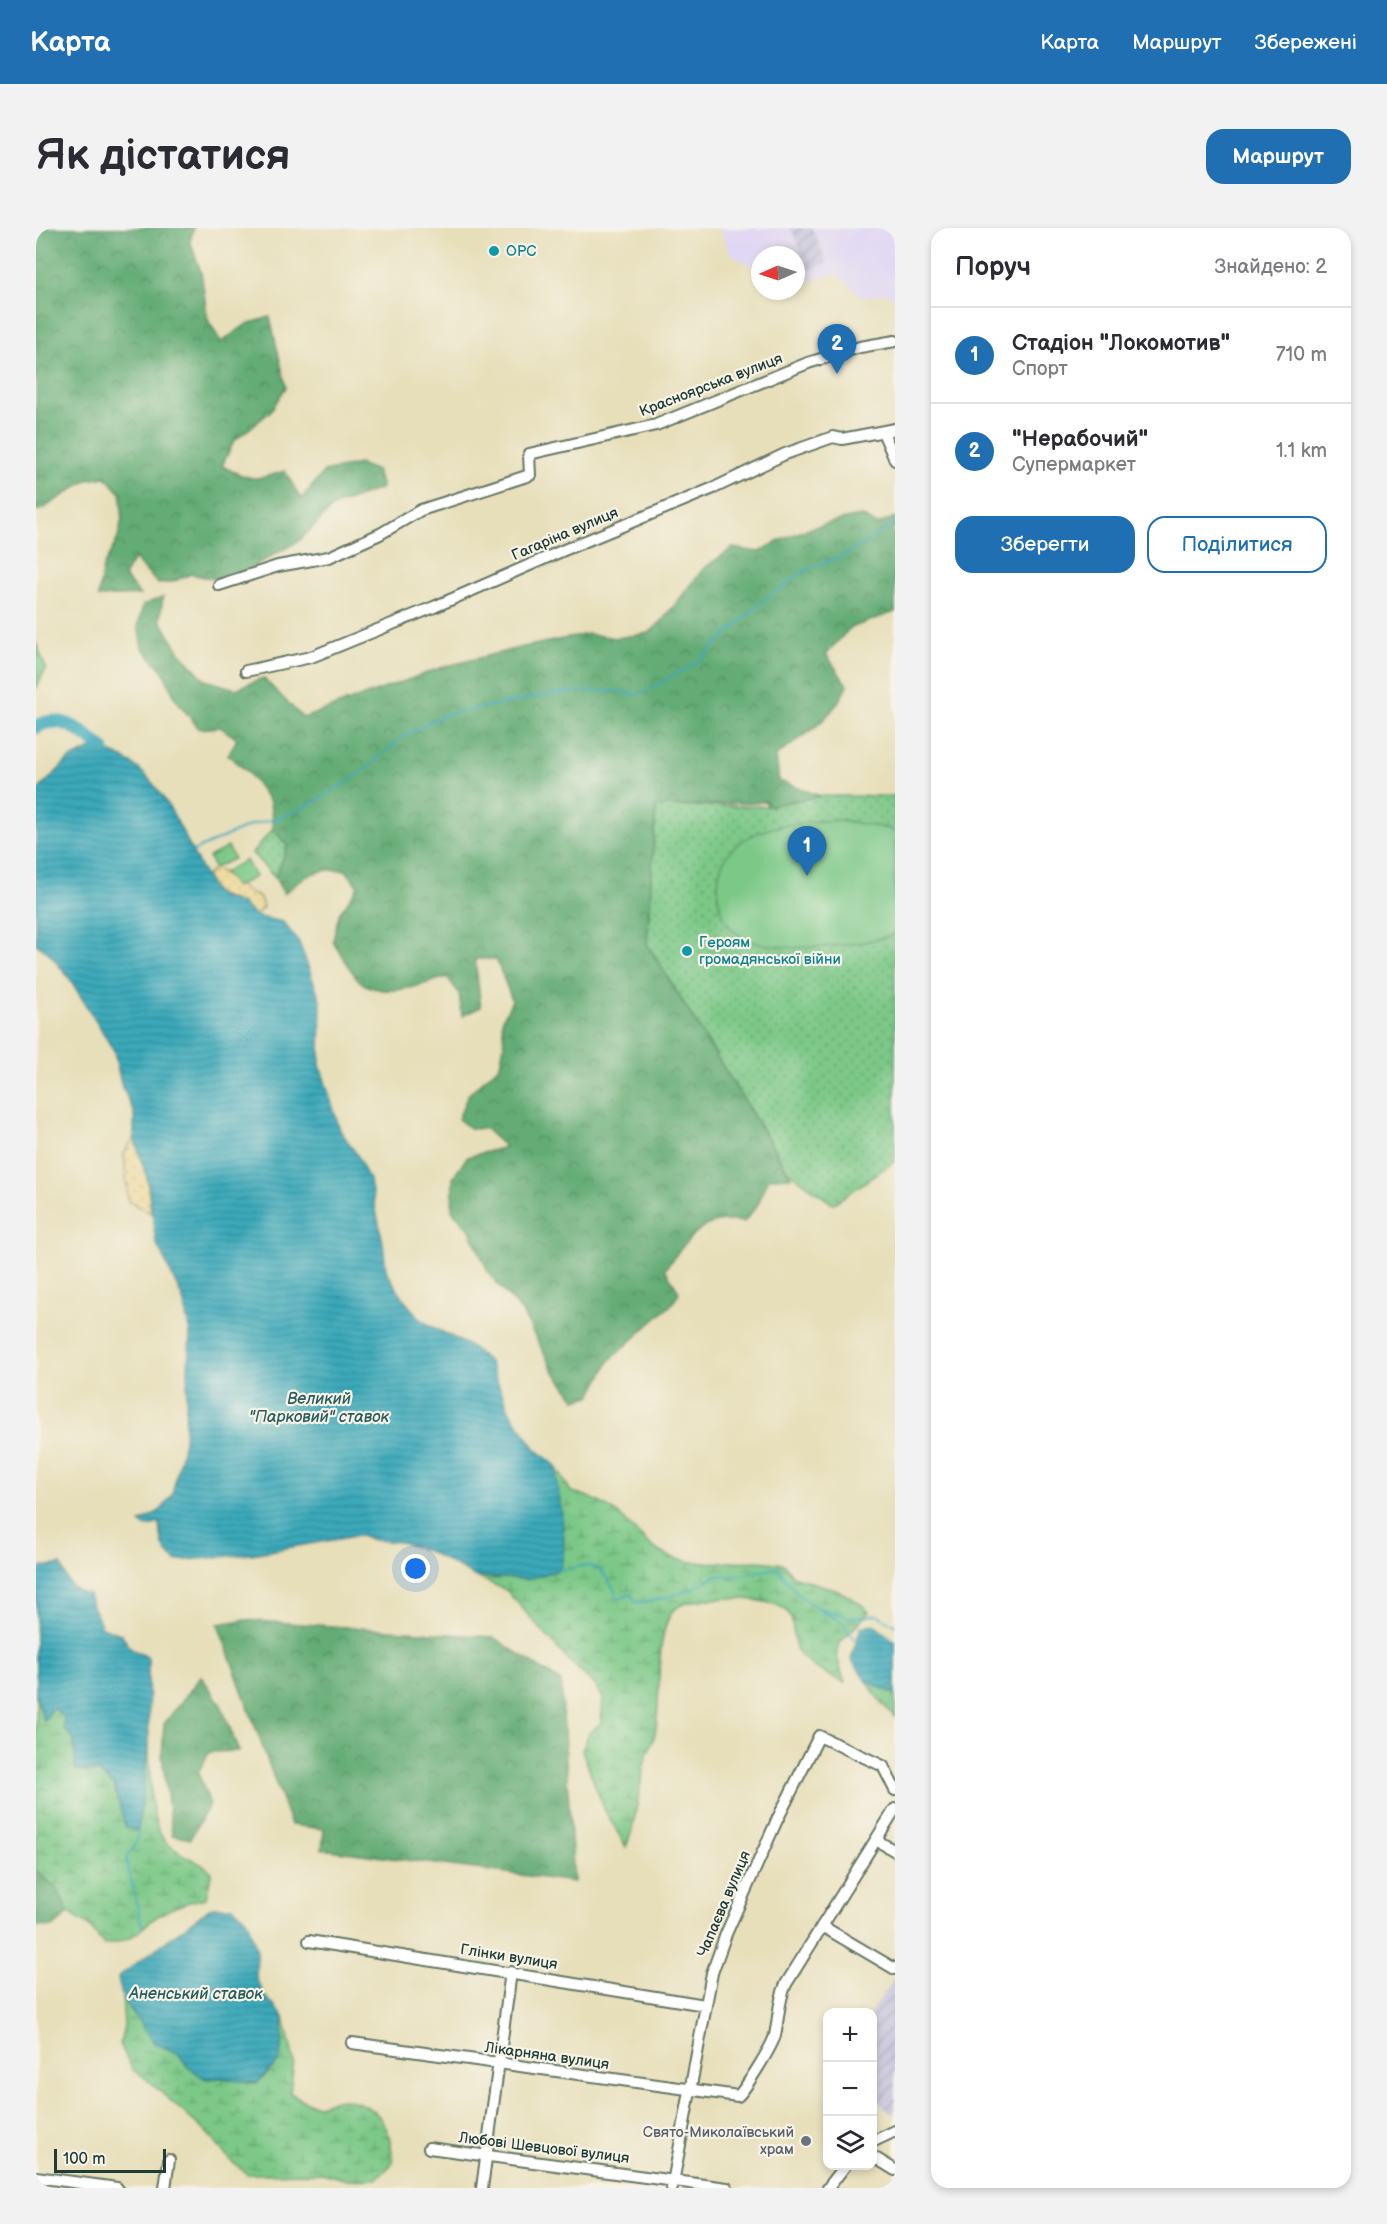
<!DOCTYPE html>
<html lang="uk">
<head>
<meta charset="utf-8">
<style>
  body { margin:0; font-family:"Balsamiq Sans",sans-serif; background:#f2f2f3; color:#2b2b33 }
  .controls { position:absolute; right:18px; bottom:18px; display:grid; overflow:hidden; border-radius:12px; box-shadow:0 3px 9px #0003 }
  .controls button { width:54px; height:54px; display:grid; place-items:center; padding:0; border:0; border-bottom:2px solid #e1e1e2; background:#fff; color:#2b2b33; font:30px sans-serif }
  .compass { position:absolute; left:715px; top:18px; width:54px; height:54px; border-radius:50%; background:#fff; box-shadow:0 3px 9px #0003; rotate:267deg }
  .scale { position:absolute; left:18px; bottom:15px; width:112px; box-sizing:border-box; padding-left:6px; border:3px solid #1f3d34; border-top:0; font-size:16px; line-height:21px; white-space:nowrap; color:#1f3d34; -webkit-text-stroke:4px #f7f3e8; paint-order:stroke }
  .you { position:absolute; left:380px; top:1341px; width:21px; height:21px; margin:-15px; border:4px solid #fff; border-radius:50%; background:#1a73e8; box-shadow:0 0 0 9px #1a73e833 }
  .badge { display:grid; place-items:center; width:39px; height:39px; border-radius:50%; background:#1f6fb2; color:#fff; font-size:20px; font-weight:700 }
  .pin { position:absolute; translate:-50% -50px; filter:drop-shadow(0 2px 3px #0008) }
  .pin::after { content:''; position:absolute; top:32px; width:21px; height:18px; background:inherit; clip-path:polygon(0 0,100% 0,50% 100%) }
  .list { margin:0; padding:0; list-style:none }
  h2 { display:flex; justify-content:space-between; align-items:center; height:78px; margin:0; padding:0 24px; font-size:26px }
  h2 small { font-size:20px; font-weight:400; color:#7c7c81 }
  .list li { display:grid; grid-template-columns:39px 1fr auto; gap:18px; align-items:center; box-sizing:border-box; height:96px; padding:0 24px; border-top:2px solid #e1e1e2 }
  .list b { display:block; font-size:22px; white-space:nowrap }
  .list p { margin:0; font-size:20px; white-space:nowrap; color:#7c7c81 }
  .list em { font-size:20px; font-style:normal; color:#7c7c81 }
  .actions { display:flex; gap:12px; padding:18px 24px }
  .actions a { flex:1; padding:14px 0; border:2px solid #1f6fb2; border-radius:18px; text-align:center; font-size:21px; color:#1f6fb2 }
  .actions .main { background:#1f6fb2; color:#fff }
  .icon { flex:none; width:33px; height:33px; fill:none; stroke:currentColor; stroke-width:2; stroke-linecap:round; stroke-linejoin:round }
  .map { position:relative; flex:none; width:859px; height:1960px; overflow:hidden; border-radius:18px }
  header { display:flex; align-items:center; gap:36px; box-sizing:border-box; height:84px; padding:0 30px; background:#1f6fb2; color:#fff }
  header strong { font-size:28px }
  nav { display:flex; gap:33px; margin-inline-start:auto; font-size:21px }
  .intro { display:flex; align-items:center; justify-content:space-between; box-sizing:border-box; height:144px; padding:0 36px }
  h1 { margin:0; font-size:42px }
  .button { padding:15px 27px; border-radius:18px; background:#1f6fb2; color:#fff; font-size:21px; font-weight:700 }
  main { display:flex; gap:36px; padding:0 36px }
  aside { flex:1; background:#fff; border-radius:18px; box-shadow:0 3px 9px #0003 }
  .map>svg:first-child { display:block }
</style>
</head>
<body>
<header>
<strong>Карта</strong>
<nav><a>Карта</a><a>Маршрут</a><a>Збережені</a></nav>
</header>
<div class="intro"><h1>Як дістатися</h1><a class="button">Маршрут</a></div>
<main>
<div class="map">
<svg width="859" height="1960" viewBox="0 0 859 1960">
  <defs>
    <pattern id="industrial-furrows" width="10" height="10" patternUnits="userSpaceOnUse" patternTransform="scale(1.5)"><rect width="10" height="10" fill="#c3c1db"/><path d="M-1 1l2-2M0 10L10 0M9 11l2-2" fill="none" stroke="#9e9eb2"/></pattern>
    <pattern id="green-dots" width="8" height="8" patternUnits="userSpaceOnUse" patternTransform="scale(1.5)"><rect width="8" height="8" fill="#7bc887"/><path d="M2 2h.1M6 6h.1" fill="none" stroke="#64a46f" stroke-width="1.8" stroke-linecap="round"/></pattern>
    <pattern id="forest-crowns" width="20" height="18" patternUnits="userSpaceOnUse" patternTransform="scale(1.5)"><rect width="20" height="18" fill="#64ac74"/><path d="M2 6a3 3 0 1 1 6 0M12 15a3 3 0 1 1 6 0" fill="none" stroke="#528d60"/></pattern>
    <pattern id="wetland-marsh" width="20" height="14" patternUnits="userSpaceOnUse" patternTransform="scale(1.5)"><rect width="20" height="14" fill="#7bc887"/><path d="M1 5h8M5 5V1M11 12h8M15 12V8" fill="none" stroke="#64a46f"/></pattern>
    <pattern id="sand-dots" width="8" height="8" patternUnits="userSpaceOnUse" patternTransform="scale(1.5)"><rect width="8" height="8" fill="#eeda9e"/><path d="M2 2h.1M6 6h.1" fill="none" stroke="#ccbc89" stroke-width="1.8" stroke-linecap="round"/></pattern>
    <pattern id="water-rules" width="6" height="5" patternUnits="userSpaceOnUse" patternTransform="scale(1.5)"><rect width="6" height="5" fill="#3ba9ba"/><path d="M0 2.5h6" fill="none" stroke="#318b98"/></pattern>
  </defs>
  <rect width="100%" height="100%" fill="#f7f3e8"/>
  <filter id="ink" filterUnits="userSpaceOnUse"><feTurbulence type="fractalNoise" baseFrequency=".0167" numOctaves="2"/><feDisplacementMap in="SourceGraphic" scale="12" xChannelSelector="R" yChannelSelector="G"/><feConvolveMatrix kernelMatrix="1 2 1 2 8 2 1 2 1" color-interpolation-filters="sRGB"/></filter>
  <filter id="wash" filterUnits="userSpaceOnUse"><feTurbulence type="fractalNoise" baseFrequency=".008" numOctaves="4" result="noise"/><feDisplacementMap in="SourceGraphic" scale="24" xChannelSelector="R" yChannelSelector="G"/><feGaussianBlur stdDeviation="1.35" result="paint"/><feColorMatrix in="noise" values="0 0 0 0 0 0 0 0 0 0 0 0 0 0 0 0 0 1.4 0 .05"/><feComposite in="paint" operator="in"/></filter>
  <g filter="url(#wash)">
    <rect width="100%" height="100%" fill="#e7dfba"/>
    <polygon fill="#ded5f5" points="683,0 859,0 859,70 848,65 827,70 799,45 760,58 760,27 724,27 724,43 695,26"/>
    <g fill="url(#industrial-furrows)">
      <polygon points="755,0 776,0 791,35 773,43"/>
      <polygon points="859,1750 859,1883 855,1885 837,1869 835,1784"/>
    </g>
    <g fill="url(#green-dots)" stroke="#4d825e" stroke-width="1.5">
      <polygon points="785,568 859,568 859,933 797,976 752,943 611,716 620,578 731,578"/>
      <polygon points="237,601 252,618 239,650 216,625"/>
    </g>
    <g fill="url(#forest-crowns)" stroke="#427454" stroke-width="1.5">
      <path d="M0,0h158l-4,13 11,31 7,48 13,22 26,-18 23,-7 16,70 -16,25 -36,29 -12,25c28,15 34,15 63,5l16,28 23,-27 35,-8 18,7 5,17 -48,18 -34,34 -52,30 -34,9 -23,-5 -19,8 -14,2 -24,-25 -10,17 16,19 -42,2 5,-30 15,-29 4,-20 -1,-24 -15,-17 -19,3 -46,30h-5z"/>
      <path d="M825,288l17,9 17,-8v11l-3,3 3,7v74l-45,16 -24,26 21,31c-13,34 -43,50 -71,71l3,25 42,15 -54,10 -1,-4 -110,5 -9,137 144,233 -22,1 -11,26 -14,18c-43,-7 -54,16 -79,47l14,23 -6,11 -63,57 -19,36 -15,4 -23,-30 -31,-58 -33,-38 -20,-46 -17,-17 1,-33 14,-21 38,-10 -21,-19 -13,1 -13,-10 10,-24 32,-30 4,-21 -2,-23 10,-21 -16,-41h-21l6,48 -19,9 -3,-23 -12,-16c-27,8 -58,22 -85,6 -9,-6 -22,-32 -29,-42l6,-27 19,-27 -12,-17c-30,-2 -41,5 -62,24l-9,-16 13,-32 -15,-17 -3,-27 -22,-30 -20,-17 9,-16 -17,-12 -21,2 -24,-31 -12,-27 -21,-23 -4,-22 5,-21 20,-8 -3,23 19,31 26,29 31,9 27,-11 40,40 140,-51 80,-20 65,-13 28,4 33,-5 12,-11 43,-54 29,-20 26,4c33,-20 64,-29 102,-36z"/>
      <polygon points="207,1392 457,1409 525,1454 538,1654 286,1621 288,1601 255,1597 182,1396"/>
      <polygon points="165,1448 184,1475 203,1523 173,1524 162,1545 174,1576 154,1611 136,1607 126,1527 128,1496"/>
      <polygon points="0,1642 22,1662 33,1685 17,1699 0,1698"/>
    </g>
    <g fill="url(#wetland-marsh)" stroke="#4d825e" stroke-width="1.5">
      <polygon points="0,415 10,440 0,461"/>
      <path d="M519,1237l16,27c19,3 42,16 56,30 10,10 22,24 35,31 37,20 84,1 123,12l7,11c26,9 58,14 77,36l-29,31 -3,14 8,26c-14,-6 -41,-19 -48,-33 -8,-16 2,-36 -18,-44 -19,-9 -92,-13 -106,5 -20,24 -10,96 -19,126 -2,7 -6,14 -8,21 -6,25 -9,51 -15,77l-5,12 -22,-38 -22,-59 7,-17 12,-10 2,-25 -7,-12 -27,-25 -63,-71 -30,-13 52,2 29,-83z"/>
      <polygon points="831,1453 859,1466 859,1489 842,1471"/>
      <path d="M0,1467l8,25 9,-12 11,9v12l10,11v12l12,21 13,-1 15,14 12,42 12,2 11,-89c1,26 -1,81 16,100 13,15 33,18 47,31l-6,26c-16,4 -31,7 -45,16 -27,16 -19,25 -57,31l-14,-18 -21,-14 -11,-23 -22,-20z"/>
      <path d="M86,1769l32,46 24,10 10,14 18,12 16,-1 35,5 23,-23 4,-43 10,44 -4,32c7,4 18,11 26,12 9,0 19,-7 28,-6 38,6 47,30 49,64l-17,16 -29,1 -25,-7 -75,1 -19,-16 -19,-23 -64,-57 -13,-9 -12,-25 4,-18z"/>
    </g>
    <g fill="url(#sand-dots)" stroke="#868c69" stroke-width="1.5">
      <path d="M178,640c17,9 29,23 46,30l3,9 -8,9c-5,-4 -10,-10 -15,-13 -14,-7 -32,-8 -33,-27z"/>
      <polygon points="98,909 111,950 115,985 92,973 88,926"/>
    </g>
    <g fill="#7bc887" stroke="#4d825e" stroke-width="1.5">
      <path d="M804,592l51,9 4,5v100c-34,13 -130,23 -160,-2 -12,-10 -17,-26 -17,-41 -4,-65 76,-69 122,-71z"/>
      <polygon points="192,619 198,631 178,640 173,629"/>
      <polygon points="210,632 219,649 199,659 188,644"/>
    </g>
    <g fill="url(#water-rules)" stroke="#2d7377" stroke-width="1.5">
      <path d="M57,520c73,11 88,96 124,147l25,9 13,12 28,6 16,20 22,60 -1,63 20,65 18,26 12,26 13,60 3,28 17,29 19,22 49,26 18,15 21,50 25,36 20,17c2,27 16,82 4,105l-31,9 -52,-2 -46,-25 -29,-10 -28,-2 -12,-5 -109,19 -76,7c-15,-11 -15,-21 -16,-38l-14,4 -6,-4 21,-13 11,-15 12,-54 6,-107 -7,-35 -27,-57 -9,-64 -13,-41v-25l-13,-28 -7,-33 -44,-72 -21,-26 -13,-9v-152l32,-32z"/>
      <path d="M25,1336c5,16 10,28 28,30l3,12 10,21 19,7 10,15 17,8 1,84 -11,89 -12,-2 -12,-42 -15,-14 -23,-2 -2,-30 -10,-11v-12l-11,-9 -9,13 -8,-27v-126z"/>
      <polygon points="837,1396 859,1413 859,1466 831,1453 815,1431 825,1399"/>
      <polygon points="176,1679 197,1679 211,1692 221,1723 220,1751 230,1769 248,1789 244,1832 221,1855 186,1850 170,1851 152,1839 142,1825 118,1815 86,1769 82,1749"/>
    </g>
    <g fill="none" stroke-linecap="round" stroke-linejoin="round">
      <g stroke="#3ba9ba" stroke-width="2">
        <polyline points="157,623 215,597 247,589 277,575 329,542 368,508 410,486 530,464 578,463 603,467 663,433 723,376 770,342 813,325 859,295"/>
        <path d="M523,1342c9,1 16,-4 24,-4 21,-2 27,18 36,33l12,-5 5,8c18,2 66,-15 81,-27l12,2 48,-9 21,26 17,13 37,11 25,-3 18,10"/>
        <polyline points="784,1382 806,1394 820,1413"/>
        <polyline points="102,1602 100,1615 90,1631 106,1698"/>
      </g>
      <path stroke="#3ba9ba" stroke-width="14" d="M0,499c26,-16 48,7 67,22"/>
    </g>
  </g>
  <g filter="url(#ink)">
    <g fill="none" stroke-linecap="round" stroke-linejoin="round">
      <g stroke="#657663" stroke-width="14">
        <g id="minor">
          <polyline points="847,204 859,232"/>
          <polyline points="183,357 242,338 293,329 344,306 385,282 494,247 493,226 620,197 772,135 824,119 859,113"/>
          <polyline points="210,443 275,429 398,379 528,322 680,259 749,226 797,209 806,211 859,201"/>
          <polyline points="840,1612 859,1623"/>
          <polyline points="786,1698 859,1741"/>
          <polyline points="273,1713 669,1777"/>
          <path d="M316,1815l386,53c8,-8 35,-51 37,-61 4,-18 3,-34 11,-51l109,-175"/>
          <polyline points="836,1914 859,1903"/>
          <polyline points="393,1920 691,1960"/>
          <polyline points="836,1928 859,1942"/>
          <polyline points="0,1949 81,1960"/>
          <polyline points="129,1960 133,1932"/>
          <polyline points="446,1960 475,1744"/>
          <polyline points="636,1960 676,1745 690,1706 741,1592 783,1508 847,1538 859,1562"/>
          <polyline points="792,1960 809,1938"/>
        </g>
      </g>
      <use href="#minor" stroke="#fff" stroke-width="10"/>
    </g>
  </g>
  <g fill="#0f9aa8" stroke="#f7f3e8" stroke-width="2">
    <circle cx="458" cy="23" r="6"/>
    <circle cx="651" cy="723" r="6"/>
  </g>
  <circle fill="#6b7280" stroke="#f7f3e8" stroke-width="2" cx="770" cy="1913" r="6"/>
  <g text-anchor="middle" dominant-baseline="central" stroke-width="4.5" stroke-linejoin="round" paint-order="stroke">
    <g font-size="15" fill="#0d838f" stroke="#f7f3e8" text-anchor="start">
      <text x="470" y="23">ОРС</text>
      <text x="663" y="714">Героям<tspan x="663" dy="17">громадянської війни</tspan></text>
    </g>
    <g font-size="15" fill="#1f3d34" stroke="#f7f3e8">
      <text transform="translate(675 157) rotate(-21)">Красноярська вулиця</text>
      <text transform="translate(529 306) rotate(-23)">Гагаріна вулиця</text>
      <text transform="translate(688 1676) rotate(-67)">Чапаєва вулиця</text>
      <text transform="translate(473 1729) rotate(9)">Глінки вулиця</text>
      <text transform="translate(511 1828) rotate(8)">Лікарняна вулиця</text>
      <text transform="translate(508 1920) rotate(7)">Любові Шевцової вулиця</text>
    </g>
    <g font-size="15" fill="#5b616d" stroke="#f7f3e8" text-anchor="end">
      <text x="758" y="1904">Свято-Миколаївський<tspan x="758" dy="17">храм</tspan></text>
    </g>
    <g font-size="16" font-style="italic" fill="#275d5c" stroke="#f7f3e8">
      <text x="283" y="1171">Великий<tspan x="283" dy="18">"Парковий" ставок</tspan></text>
      <text x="160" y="1766">Аненський ставок</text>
    </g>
  </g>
</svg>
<div class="controls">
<button>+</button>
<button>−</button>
<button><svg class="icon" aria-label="layers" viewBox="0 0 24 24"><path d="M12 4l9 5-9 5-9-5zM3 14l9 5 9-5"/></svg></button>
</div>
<svg class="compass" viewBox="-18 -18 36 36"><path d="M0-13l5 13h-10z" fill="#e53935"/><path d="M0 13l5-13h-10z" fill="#7c7c81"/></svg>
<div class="scale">100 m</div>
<div class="you"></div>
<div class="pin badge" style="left:771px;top:648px">1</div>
<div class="pin badge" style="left:801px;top:146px">2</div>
</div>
<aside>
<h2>Поруч<small>Знайдено: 2</small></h2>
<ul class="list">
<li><span class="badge">1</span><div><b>Стадіон &quot;Локомотив&quot;</b><p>Спорт</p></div><em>710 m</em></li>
<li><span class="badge">2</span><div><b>&quot;Нерабочий&quot;</b><p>Супермаркет</p></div><em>1.1 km</em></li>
</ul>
<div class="actions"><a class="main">Зберегти</a><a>Поділитися</a></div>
</aside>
</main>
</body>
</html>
